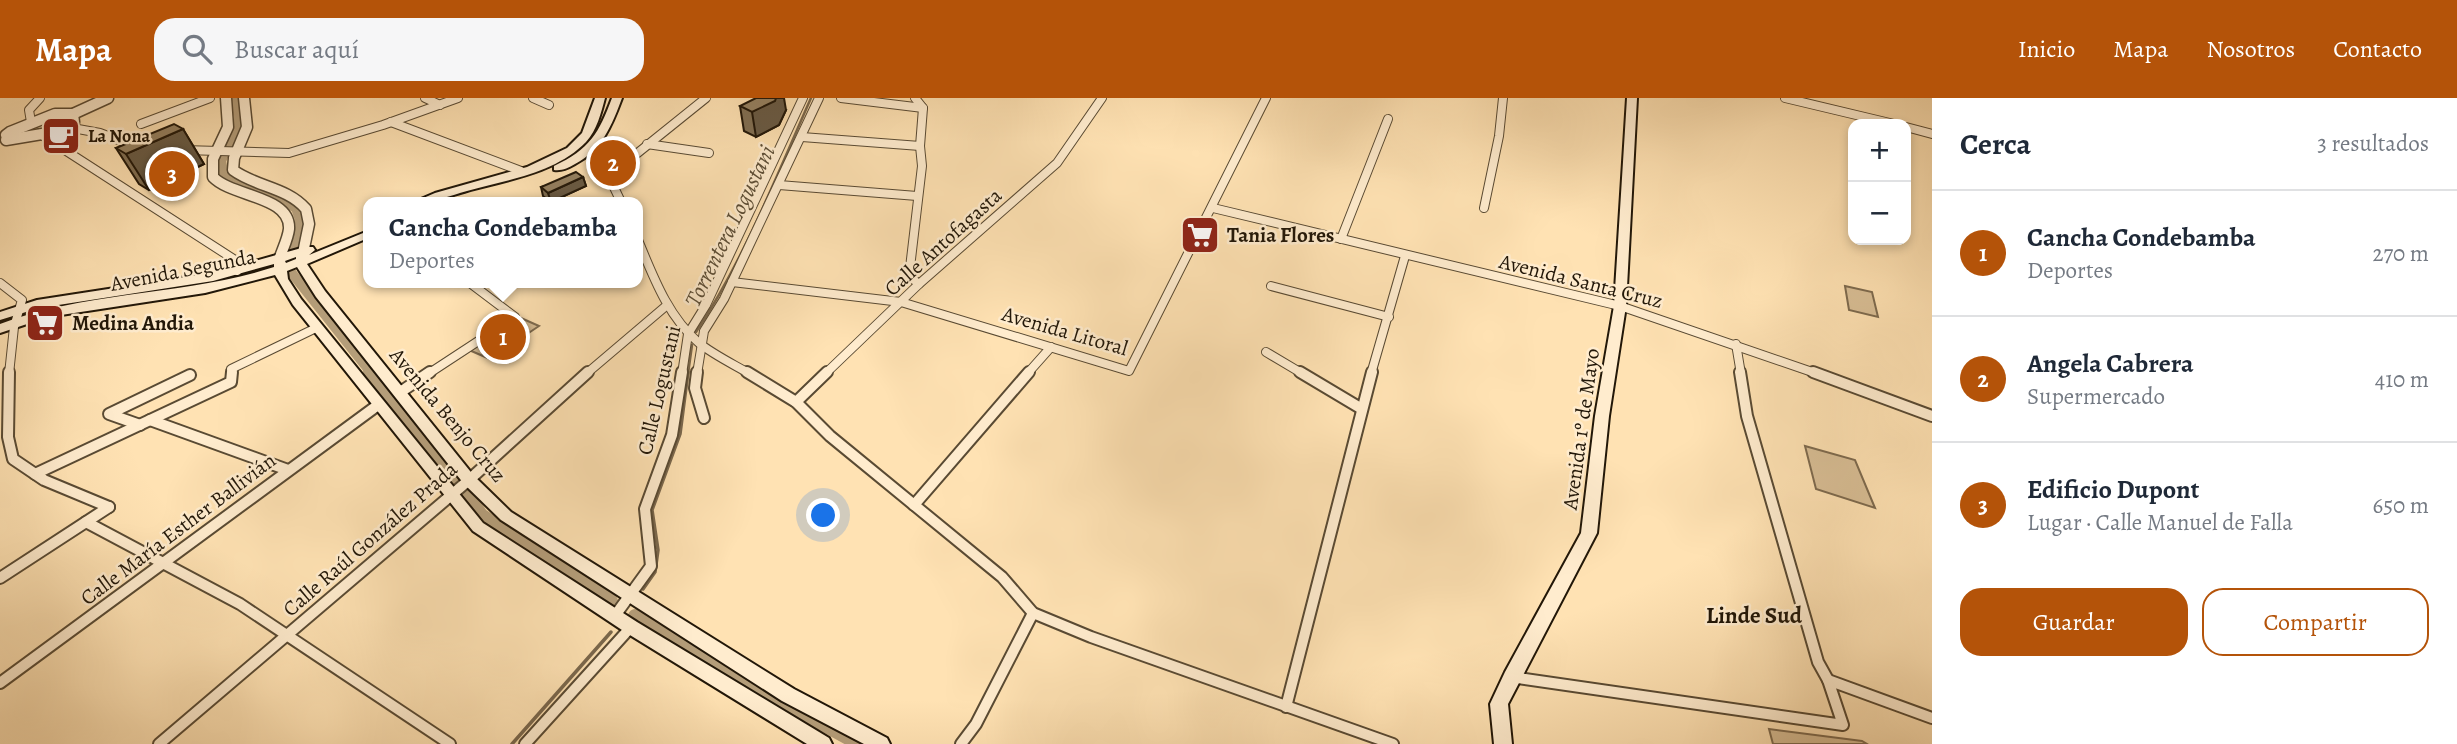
<!DOCTYPE html>
<html lang="es">
<head>
<meta charset="utf-8">
<style>
  body { margin:0; font-family:Alegreya,serif; background:#f6f6f7; color:#1f2937 }
  .controls { position:absolute; right:21px; top:21px; display:grid; overflow:hidden; border-radius:14px; box-shadow:0 4px 10px #0003 }
  .controls button { width:63px; height:63px; display:grid; place-items:center; padding:0; border:0; border-bottom:2px solid #e0e1e3; background:#fff; color:#1f2937; font:35px sans-serif }
  .you { position:absolute; left:824px; top:418px; width:24px; height:24px; margin:-18px; border:5px solid #fff; border-radius:50%; background:#1a73e8; box-shadow:0 0 0 10px #1a73e833 }
  .badge { display:grid; place-items:center; width:46px; height:46px; border-radius:50%; background:#b45309; color:#fff; font-size:23px; font-weight:700 }
  .pin { position:absolute; translate:-50% -50%; border:4px solid #fff; box-shadow:0 2px 7px #0006 }
  .popup { position:absolute; left:363px; top:99px; width:280px; height:91px; box-sizing:border-box; display:grid; place-content:center; border-radius:14px; background:#fff; filter:drop-shadow(0 2px 5px #0005); font-size:23px; white-space:nowrap; color:#747a83 }
  .popup b { font-size:26px; color:#1f2937 }
  .popup::after { content:''; position:absolute; left:50%; top:100%; margin-left:-14px; border:14px solid transparent; border-top-color:#fff }
  .list { margin:0; padding:0; list-style:none }
  h2 { display:flex; justify-content:space-between; align-items:center; height:91px; margin:0; padding:0 28px; font-size:30px }
  h2 small { font-size:23px; font-weight:400; color:#747a83 }
  .list li { display:grid; grid-template-columns:46px 1fr auto; gap:21px; align-items:center; box-sizing:border-box; height:126px; padding:0 28px; border-top:2px solid #e0e1e3 }
  .list b { display:block; font-size:26px; white-space:nowrap }
  .list p { margin:0; font-size:23px; white-space:nowrap; color:#747a83 }
  .list em { font-size:23px; font-style:normal; color:#747a83 }
  .actions { display:flex; gap:14px; padding:21px 28px }
  .actions a { flex:1; padding:16px 0; border:2px solid #b45309; border-radius:21px; text-align:center; font-size:24px; color:#b45309 }
  .actions .main { background:#b45309; color:#fff }
  .icon { flex:none; width:38px; height:38px; fill:none; stroke:currentColor; stroke-width:2; stroke-linecap:round; stroke-linejoin:round }
  .map { position:relative; flex:none; width:1932px; height:646px; overflow:hidden }
  header { display:flex; align-items:center; gap:42px; box-sizing:border-box; height:98px; padding:0 35px; background:#b45309; color:#fff }
  header strong { font-size:33px }
  nav { display:flex; gap:38px; margin-inline-start:auto; font-size:24px }
  .search { width:490px; height:63px; background:#f6f6f7; display:flex; align-items:center; gap:18px; box-sizing:border-box; padding:0 24px; border-radius:21px; color:#747a83; font-size:26px }
  main { display:flex }
  aside { flex:1; background:#fff }
  .map>svg:first-child { display:block }
</style>
</head>
<body>
<header>
<strong>Mapa</strong>
<div class="search"><svg class="icon" aria-label="search" viewBox="0 0 24 24"><circle cx="10" cy="10" r="6"/><path d="M15 15l6 6"/></svg>Buscar aquí</div>
<nav><a>Inicio</a><a>Mapa</a><a>Nosotros</a><a>Contacto</a></nav>
</header>
<main>
<div class="map">
<svg width="1932" height="646" viewBox="0 0 1932 646">
  <rect width="100%" height="100%" fill="#ffe2b3"/>
  <filter id="stains"><feTurbulence type="fractalNoise" baseFrequency=".00286" numOctaves="4"/><feColorMatrix values="0 0 0 0 .2 0 0 0 0 .09 0 0 0 0 .02 0 0 0 .5 -.17"/></filter>
  <radialGradient id="worn" r=".72"><stop offset=".6" stop-color="#630" stop-opacity="0"/><stop offset="1" stop-color="#630" stop-opacity=".3"/></radialGradient>
  <g fill="#d9bf96" stroke="#7e6b4f" stroke-width="2">
    <polygon points="1845,188 1872,194 1878,219 1849,212"/>
    <polygon points="521,220 539,228 490,261 469,252"/>
    <polygon points="1805,348 1855,362 1875,410 1816,391"/>
    <polygon points="1769,631 1862,643 1867,646 1773,646"/>
  </g>
  <g fill="none" stroke-linecap="round" stroke-linejoin="round">
    <g stroke="#7a674c" stroke-width="2.5">
      <path d="M696,234c48,-72 80,-155 115,-234"/>
      <polyline points="688,276 692,247"/>
    </g>
    <g stroke="#7a674c" stroke-width="3.5">
      <polyline points="643,491 655,474 658,452 652,412 680,336 688,274"/>
      <polyline points="512,646 611,534"/>
    </g>
    <g stroke="#b49d79" stroke-width="10">
      <path d="M235,0l4,21 -18,42 3,15c21,17 49,18 72,32l4,12 -7,29"/>
      <polyline points="291,174 372,276"/>
    </g>
    <g stroke="#b49d79" stroke-width="14">
      <polyline points="370,274 456,383"/>
      <polyline points="465,393 481,417 611,503"/>
      <polyline points="635,518 748,585 859,646"/>
    </g>
    <g stroke="#594a33" stroke-width="10">
      <g id="minor-far1">
        <polyline points="425,0 440,7"/>
        <polyline points="533,0 549,7"/>
        <polyline points="841,0 923,10"/>
        <polyline points="915,0 923,10 920,48 922,68 909,178 919,186"/>
        <polyline points="1785,0 1894,26"/>
        <polyline points="31,24 29,12 40,0"/>
        <polyline points="391,24 521,73"/>
        <polyline points="141,26 210,0"/>
        <polyline points="67,29 100,35 137,49"/>
        <polyline points="1906,29 1932,36"/>
        <polyline points="40,36 235,162 237,173"/>
        <polyline points="802,39 920,48"/>
        <polyline points="647,46 709,55"/>
        <polyline points="183,52 289,55 383,27 458,0"/>
        <polyline points="588,53 601,62 621,104"/>
        <polyline points="609,78 706,0"/>
        <polyline points="779,87 917,98"/>
        <polyline points="1213,110 1620,208 1818,276"/>
        <polyline points="1484,110 1499,38 1503,0"/>
        <polyline points="1341,141 1388,21"/>
        <path d="M638,142c15,36 30,77 61,103 15,12 34,21 51,31"/>
        <polyline points="732,184 901,204 1129,273 1266,0"/>
        <polyline points="0,185 22,202 14,229 9,276"/>
        <polyline points="1271,188 1389,219"/>
        <polyline points="1736,246 1741,276"/>
        <polyline points="1266,254 1303,276"/>
        <polyline points="232,276 231,271 316,230"/>
        <polyline points="428,276 515,219 470,185"/>
        <polyline points="586,276 666,208"/>
        <polyline points="682,276 688,236 706,207 803,0"/>
        <polyline points="697,276 704,233 724,201 819,0"/>
        <polyline points="825,276 919,186 1057,65 1102,0"/>
        <polyline points="1027,276 1051,249"/>
        <polyline points="1371,276 1405,158"/>
      </g>
    </g>
    <g stroke="#594a33" stroke-width="14">
      <g id="minor">
        <polyline points="9,274 8,339 13,361 44,382 109,409"/>
        <polyline points="697,274 695,290 704,320"/>
        <polyline points="747,274 796,304 830,338 1002,479 1033,515 1091,539 1393,646"/>
        <polyline points="1300,274 1362,311"/>
        <polyline points="1740,274 1747,318 1818,564 1828,582"/>
        <polyline points="1813,274 1932,318"/>
        <polyline points="399,295 430,274"/>
        <polyline points="796,304 827,274"/>
        <polyline points="150,322 288,372"/>
        <polyline points="140,327 109,316 190,277"/>
        <polyline points="35,376 231,284 232,274"/>
        <polyline points="914,407 1029,274"/>
        <polyline points="86,424 240,506 450,646"/>
        <polyline points="0,480 109,409"/>
        <polyline points="614,519 651,468 645,411 672,337 682,274"/>
        <polyline points="1511,579 1843,627 1828,582 1932,620"/>
        <polyline points="0,585 378,307"/>
        <polyline points="1286,609 1372,274"/>
        <polyline points="159,646 469,382 588,274"/>
        <polyline points="525,646 631,529"/>
        <polyline points="961,646 976,626 1033,515"/>
      </g>
    </g>
    <g stroke="#594a33" stroke-width="13">
      <g id="tertiary">
        <path d="M226,0l2,29 -15,32v18c19,20 78,19 76,52 -1,10 -7,21 -10,31"/>
        <path d="M244,0l3,29 -13,31 -1,12c23,17 54,17 73,39l3,15 -6,29"/>
        <polyline points="8,41 6,37 10,34 55,16 73,16 108,0"/>
        <polyline points="6,42 54,34 74,24 73,16"/>
      </g>
    </g>
    <g stroke="#221708" stroke-width="4">
      <g id="secondary">
        <path d="M595,0h10c-4,15 -8,32 -19,44 -30,31 -79,38 -119,49 -18,5 -34,12 -53,11l21,-9 92,-26 40,-19 15,-15z"/>
        <path d="M612,0h10c-10,27 -20,52 -47,66 -7,4 -13,7 -21,6v-4c36,-17 45,-33 58,-68z"/>
        <polygon points="1627,0 1637,0 1626,208 1609,318 1597,435 1508,606 1512,646 1494,646 1490,606 1505,574 1581,435 1595,318 1614,208"/>
        <path d="M368,133v7l-61,26 18,27 149,185 37,36 283,177 93,49 3,6h-26l-82,-43 -281,-181 -37,-36 -148,-187 -19,-30 -10,4 1,8 13,20 182,224 154,99 192,116 3,6h-25l-182,-112 -152,-101 -180,-226 -18,-30 -70,18 -157,24 -48,16v-9c88,-34 185,-28 274,-57v-3l-61,17 -174,27 -39,12v-8l37,-12 175,-27 93,-26h8l2,3 -6,5zM296,159v2l-10,4 -1,-2z"/>
      </g>
    </g>
    <use href="#minor-far1" stroke="#ffecce" stroke-width="8"/>
    <use href="#minor" stroke="#ffecce" stroke-width="10"/>
    <use href="#tertiary" stroke="#ffecce" stroke-width="10"/>
    <use href="#secondary" fill="#ffecce" fill-rule="evenodd"/>
  </g>
  <g fill="#806f53" stroke="#221708" stroke-width="2">
    <polygon points="740,8 786,12 779,27 756,39 744,33"/>
    <polygon points="183,31 204,66 149,92 139,86 116,50"/>
    <polygon points="583,79 586,88 551,104 543,98 541,89"/>
  </g>
  <g fill="#685a44" stroke="#221708" stroke-width="2">
    <polygon points="776,0 784,0 786,12 779,27 756,39 752,14"/>
    <polygon points="183,31 204,66 149,92 126,56"/>
    <polygon points="583,79 586,88 551,104 548,95"/>
  </g>
  <g fill="#958161" stroke="#221708" stroke-width="2">
    <polygon points="756,0 776,0 775,3 752,14 740,8"/>
    <polygon points="174,26 183,31 126,56 116,50"/>
    <polygon points="576,74 583,79 548,95 541,89"/>
  </g>
  <defs>
    <g id="cafe-square" transform="scale(2.0125)"><rect x="-9" y="-9" width="18" height="18" rx="4" fill="#8f2418" stroke="#ffecce"/><path d="M-5.5-4.5H6V0H3Q3 3.5 0 3.5H-2.5Q-5.5 3.5-5.5 0ZM3-3.2v2h1.7v-2ZM-6 4.5H4V6H-6Z" fill="#fff"/></g>
    <g id="supermarket-square" transform="scale(2.0125)"><rect x="-9" y="-9" width="18" height="18" rx="4" fill="#8f2418" stroke="#ffecce"/><path d="M-6-5.5h2.5l.6 2H6L4.5 2H-2.5L-4.4-4H-6ZM-1.5 3.2a1.3 1.3 0 1 0 .1 0ZM3 3.2a1.3 1.3 0 1 0 .1 0Z" fill="#fff"/></g>
  </defs>
  <g fill-rule="evenodd">
    <use href="#cafe-square" x="61" y="38"/>
    <use href="#supermarket-square" x="1200" y="137"/>
    <use href="#supermarket-square" x="45" y="225"/>
  </g>
  <g text-anchor="middle" dominant-baseline="central" stroke-width="5" stroke-linejoin="round" paint-order="stroke">
    <g font-size="18" font-weight="bold" fill="#221708" stroke="#ffecce" text-anchor="start">
      <text x="88" y="38">La Nona</text>
    </g>
    <g font-size="21" font-weight="bold" fill="#221708" stroke="#ffecce" text-anchor="start">
      <text x="1227" y="137">Tania Flores</text>
      <text x="72" y="225">Medina Andia</text>
    </g>
    <g font-size="21" fill="#221708" stroke="#ffecce">
      <text transform="translate(943 144) rotate(-42)">Calle Antofagasta</text>
      <text transform="translate(183 172) rotate(-11)">Avenida Segunda</text>
      <text transform="translate(1581 183) rotate(14)">Avenida Santa Cruz</text>
      <text transform="translate(1065 233) rotate(16)">Avenida Litoral</text>
      <text transform="translate(659 292) rotate(-77)">Calle Logustani</text>
      <text transform="translate(448 317) rotate(50)">Avenida Benjo Cruz</text>
      <text transform="translate(1581 331) rotate(-82)">Avenida 1º de Mayo</text>
      <text transform="translate(178 431) rotate(-37)">Calle María Esther Ballivián</text>
      <text transform="translate(370 441) rotate(-41)">Calle Raúl González Prada</text>
    </g>
    <g font-size="23" font-style="italic" fill="#5c4d35" stroke="#ffecce">
      <text transform="translate(730 128) rotate(-64)">Torrentera Logustani</text>
    </g>
    <g font-size="23" font-weight="bold" fill="#221708" stroke="#ffecce">
      <text x="1754" y="517">Linde Sud</text>
    </g>
  </g>
  <rect width="100%" height="100%" filter="url(#stains)"/>
  <rect width="100%" height="100%" fill="url(#worn)"/>
</svg>
<div class="controls">
<button>+</button>
<button>−</button>
</div>
<div class="you"></div>
<div class="pin badge" style="left:503px;top:239px">1</div>
<div class="popup"><b>Cancha Condebamba</b>Deportes</div>
<div class="pin badge" style="left:613px;top:65px">2</div>
<div class="pin badge" style="left:172px;top:76px">3</div>
</div>
<aside>
<h2>Cerca<small>3 resultados</small></h2>
<ul class="list">
<li><span class="badge">1</span><div><b>Cancha Condebamba</b><p>Deportes</p></div><em>270 m</em></li>
<li><span class="badge">2</span><div><b>Angela Cabrera</b><p>Supermercado</p></div><em>410 m</em></li>
<li><span class="badge">3</span><div><b>Edificio Dupont</b><p>Lugar · Calle Manuel de Falla</p></div><em>650 m</em></li>
</ul>
<div class="actions"><a class="main">Guardar</a><a>Compartir</a></div>
</aside>
</main>
</body>
</html>
